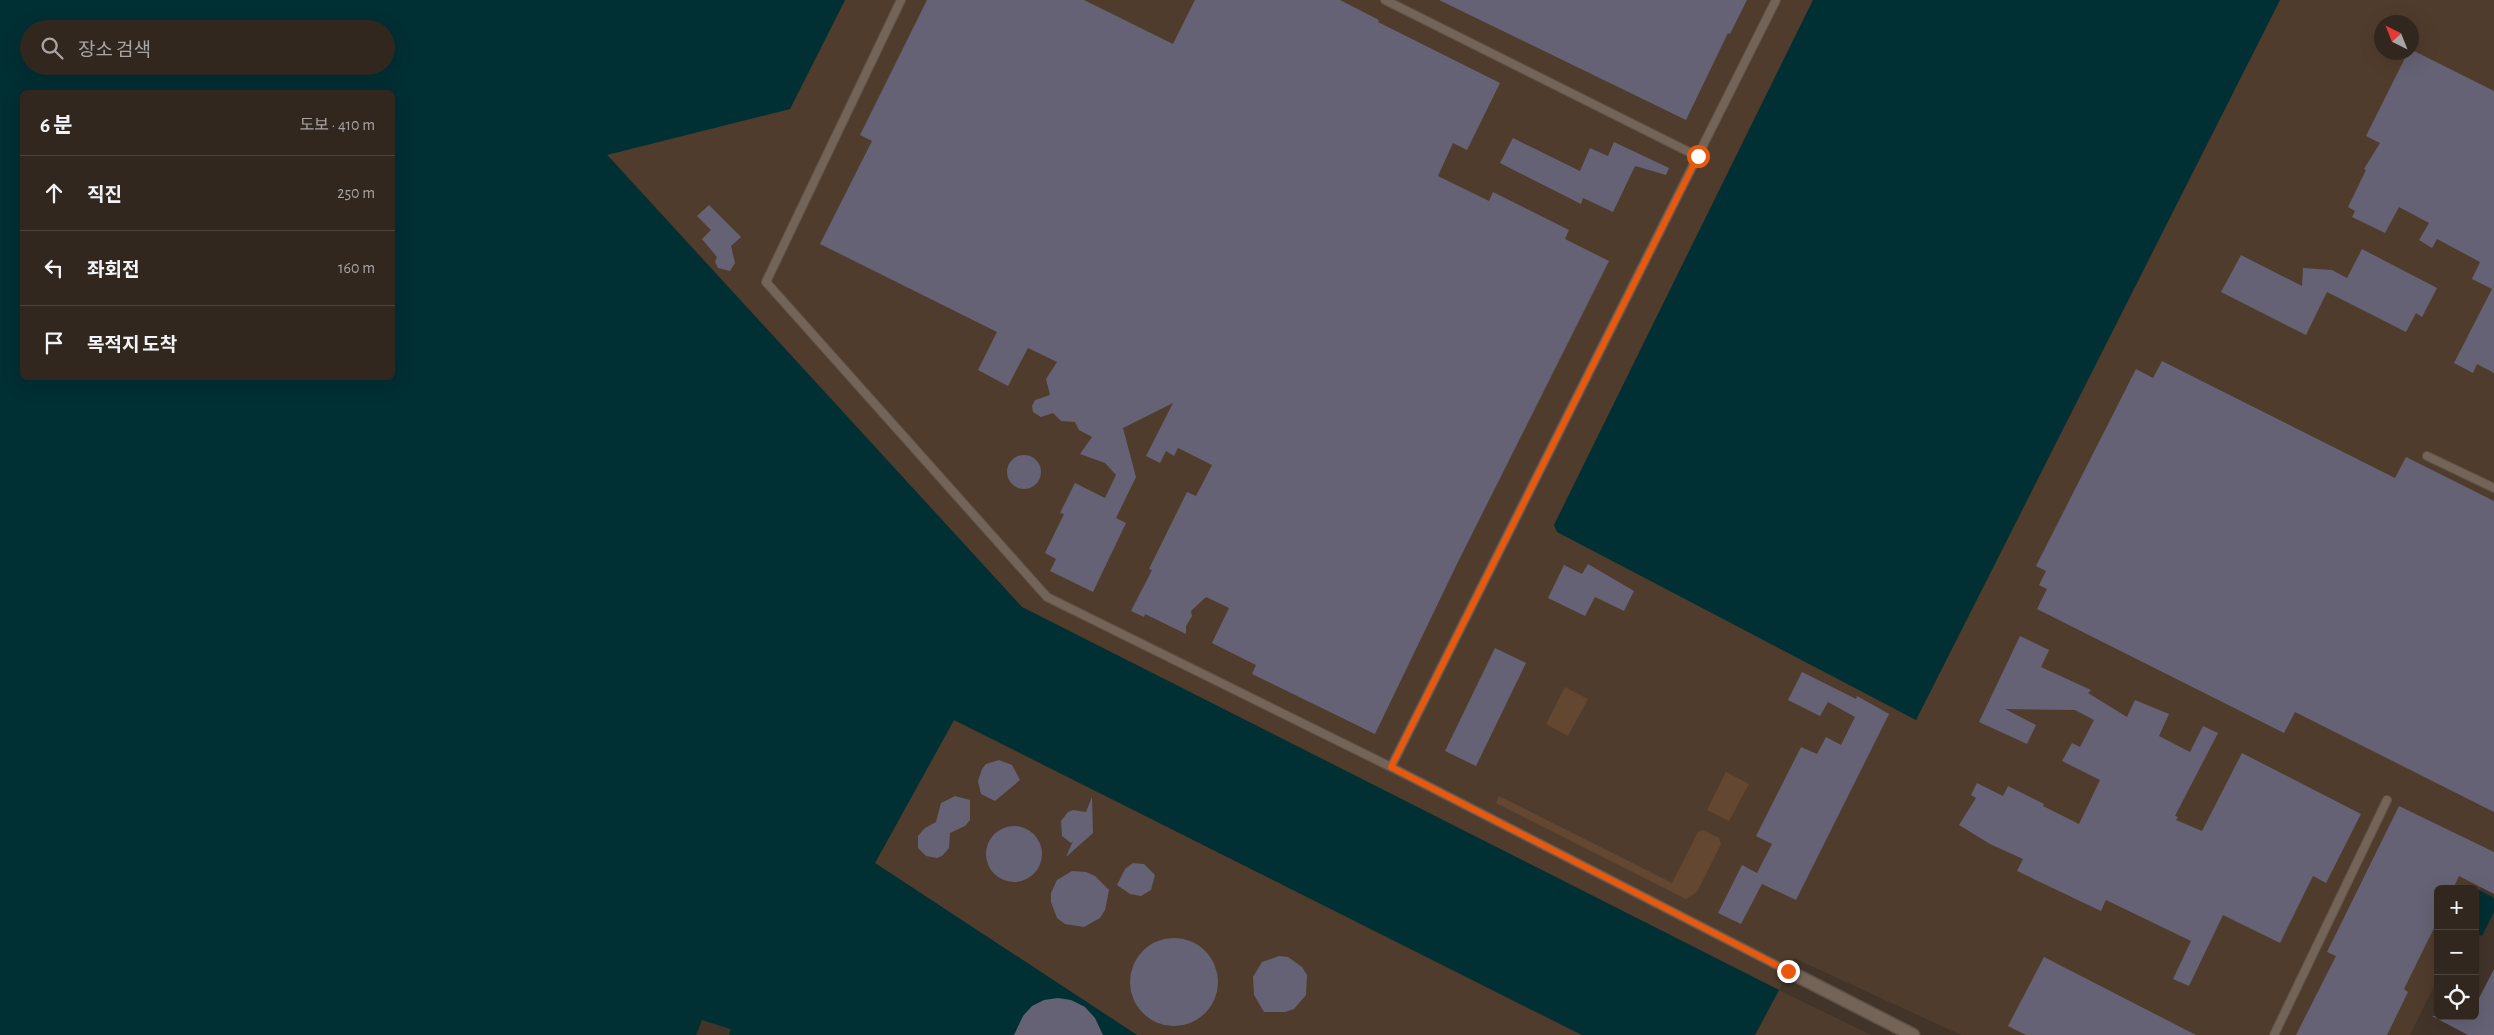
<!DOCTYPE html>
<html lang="ko">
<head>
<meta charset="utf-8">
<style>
  body { margin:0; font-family:"Alegreya Sans","Noto Sans KR",sans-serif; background:#3d332c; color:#f1f3f6 }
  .controls { position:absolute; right:15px; bottom:15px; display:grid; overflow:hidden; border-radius:8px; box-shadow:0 5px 20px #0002 }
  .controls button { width:45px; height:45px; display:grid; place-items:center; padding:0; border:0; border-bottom:1px solid #4d443d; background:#32271f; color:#f1f3f6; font:25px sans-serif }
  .compass { position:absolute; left:2374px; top:15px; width:45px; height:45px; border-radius:50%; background:#32271f; box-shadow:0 5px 20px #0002; rotate:317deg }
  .stop { position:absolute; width:15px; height:15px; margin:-11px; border:4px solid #ea580c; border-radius:50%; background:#fff }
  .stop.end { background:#ea580c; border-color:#fff; box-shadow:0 1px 5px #0008 }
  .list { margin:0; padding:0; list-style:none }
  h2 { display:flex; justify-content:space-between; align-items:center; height:65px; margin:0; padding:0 20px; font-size:21px }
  h2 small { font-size:16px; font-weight:400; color:#a8a5a4 }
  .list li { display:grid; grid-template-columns:32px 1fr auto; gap:15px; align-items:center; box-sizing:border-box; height:75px; padding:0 20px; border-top:1px solid #4d443d }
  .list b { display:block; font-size:19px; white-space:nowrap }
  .list em { font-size:16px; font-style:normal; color:#a8a5a4 }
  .icon { flex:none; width:28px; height:28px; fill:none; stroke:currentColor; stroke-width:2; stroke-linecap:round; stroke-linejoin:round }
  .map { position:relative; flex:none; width:2494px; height:1035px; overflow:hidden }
  .search { position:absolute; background:#32271f; box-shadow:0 5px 20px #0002; left:20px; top:20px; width:375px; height:55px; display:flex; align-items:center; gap:12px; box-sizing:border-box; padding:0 18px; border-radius:28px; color:#a8a5a4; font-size:19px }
  .panel { position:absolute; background:#32271f; box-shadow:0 5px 20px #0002; left:20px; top:90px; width:375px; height:290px; border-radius:8px }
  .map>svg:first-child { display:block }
</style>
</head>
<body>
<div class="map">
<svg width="2494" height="1035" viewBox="0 0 2494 1035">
  <rect width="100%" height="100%" fill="#423429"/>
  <g fill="#503c2d" fill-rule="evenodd">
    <path d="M845,0h968l-259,525 362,195 364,-720h214v861l-19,39v-11h-37v89l-28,57h-449l-167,-77 -15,32 92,45h-116l24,-45 -757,-383 -415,-453 183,-45zM2382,22h30v30h-30z"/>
    <polygon points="954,720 1582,1035 1137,1035 875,863"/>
  </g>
  <g fill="#634730">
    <polygon points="1565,687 1588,699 1568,736 1546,724"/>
    <polygon points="1726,772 1749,784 1729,821 1707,810"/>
    <polygon points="1499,796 1672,883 1698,832 1703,830 1719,838 1721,844 1697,892 1686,899 1496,803"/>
  </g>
  <g fill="#002f34" fill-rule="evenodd">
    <path d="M0,0h845l-55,109 -183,46 415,452 757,383 -24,45h-173l-628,-315 -79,143 262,172h-1137zM29,29h357v37h-357zM22,92h370v286h-370z"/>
    <polygon points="1813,0 2280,0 1916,720 1557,532 1554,525"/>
    <polygon points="2477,889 2494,898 2494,912 2482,936 2475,933"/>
  </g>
  <polygon fill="#423429" points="702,1020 731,1029 729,1035 696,1035"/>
  <g fill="#646274">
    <polygon points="927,0 1084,0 1173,44 1195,0 1340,0 1379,20 1378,22 1500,83 1467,150 1453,143 1438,176 1489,201 1493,192 1569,230 1565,239 1609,261 1457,564 1375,734 1252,674 1256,665 1212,643 1229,608 1206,597 1191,611 1192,616 1186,626 1186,634 1145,614 1144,617 1131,611 1152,570 1149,569 1187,492 1196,496 1212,465 1178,448 1174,456 1166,451 1160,463 1146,456 1173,403 1123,428 1136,477 1116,518 1126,523 1093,592 1050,571 1056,559 1045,553 1064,514 1060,513 1075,483 1105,498 1116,475 1105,463 1080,454 1092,437 1079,430 1075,422 1061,421 1053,413 1041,417 1033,412 1032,406 1035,400 1050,395 1046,379 1057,362 1028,348 1008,386 978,370 997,332 820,244 872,141 860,135"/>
    <polygon points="1439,0 1747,0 1730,34 1728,33 1686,120"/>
    <polygon points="2412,50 2494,91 2494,373 2477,364 2473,373 2454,363 2492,289 2472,279 2480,262 2437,239 2432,248 2419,240 2429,223 2399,207 2385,233 2352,217 2355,211 2348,207 2366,170 2364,169 2380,143 2366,136 2408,52 2412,52"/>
    <polygon points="1513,138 1580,171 1590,148 1608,156 1614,142 1669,168 1666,175 1635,166 1613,212 1583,198 1581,204 1500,163"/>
    <polygon points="709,205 741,237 731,246 735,263 730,271 718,268 715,262 717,257 702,239 711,230 697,216"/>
    <polygon points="2362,249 2437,288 2422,317 2416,313 2406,332 2327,292 2306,335 2221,292 2241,255 2302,286 2303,268 2332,270 2347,278"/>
    <polygon points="2162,361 2395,478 2406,457 2494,501 2494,812 2295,712 2284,733 2037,609 2047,589 2039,585 2046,571 2036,566 2136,369 2153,378"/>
    <circle cx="1024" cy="472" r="17"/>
    <polygon points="1588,564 1634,591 1624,611 1595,597 1585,616 1548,598 1564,565 1582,574"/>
    <polygon points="2020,636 2049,650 2041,667 2091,690 2088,693 2127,717 2135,700 2169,714 2159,736 2190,752 2203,726 2218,733 2175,816 2178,817 2176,820 2202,831 2242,753 2361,814 2326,883 2313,876 2280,943 2223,915 2189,986 2173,979 2191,941 2106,900 2101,911 2017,871 2023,859 1990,844 1959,825 1976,798 1971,795 1977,783 2003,796 2008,786 2044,804 2043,806 2079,824 2100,780 2062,761 2072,743 2080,747 2094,720 2075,710 2005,709 2036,725 2027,744 1979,722"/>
    <polygon points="1495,648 1526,663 1476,766 1445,751"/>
    <polygon points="1802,672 1856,699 1857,696 1889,714 1796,900 1762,884 1741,924 1718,913 1742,865 1757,873 1772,844 1756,836 1801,747 1817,754 1826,737 1841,745 1855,717 1828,702 1820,716 1788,700"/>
    <polygon points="999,760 1012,765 1020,780 995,801 981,794 978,781 982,769 986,764"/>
    <polygon points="955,796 970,800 970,820 965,826 950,833 949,848 942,856 937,858 926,856 918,848 918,836 925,828 936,822 941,803"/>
    <polygon points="1092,797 1093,833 1066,857 1073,841 1071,843 1062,836 1061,821 1068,812 1073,810 1086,812"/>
    <polygon points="2399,806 2494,852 2494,894 2459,876 2453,889 2438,889 2438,920 2404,989 2408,992 2387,1035 2296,1035 2336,956 2327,952"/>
    <circle cx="1014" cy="854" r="28"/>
    <polygon points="1133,863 1144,864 1155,875 1151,890 1141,896 1130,894 1117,885 1125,869"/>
    <polygon points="1072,871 1086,872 1095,876 1109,890 1105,910 1100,918 1084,927 1065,924 1057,918 1051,902 1051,893 1057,880"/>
    <circle cx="1174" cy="982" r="44"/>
    <polygon points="1279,956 1288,957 1302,967 1307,975 1306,995 1294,1009 1285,1012 1264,1012 1254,995 1253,977 1262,962"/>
    <polygon points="2044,957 2196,1035 2026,1035 2008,1026"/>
    <polygon points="2494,969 2494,1035 2468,1035 2432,1016 2475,1016 2475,1006"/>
    <polygon points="1058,998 1071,1000 1085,1007 1095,1018 1103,1035 1014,1035 1023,1016 1032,1006 1044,1000"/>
  </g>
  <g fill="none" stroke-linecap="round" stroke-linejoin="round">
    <g stroke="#5e5248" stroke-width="10">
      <g id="service">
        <polyline points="901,0 766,282 1047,597 1391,767 1788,971"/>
        <polyline points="1385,0 1697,156"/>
        <polyline points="2427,456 2494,488"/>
        <polyline points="1391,767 1776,0"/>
        <polyline points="2274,1035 2387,800"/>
      </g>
    </g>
    <g stroke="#5e5248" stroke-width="15">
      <polyline id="minor" points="1788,971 1913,1035"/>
    </g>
    <use href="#service" stroke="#746458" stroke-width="8"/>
    <use href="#minor" stroke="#746458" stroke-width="12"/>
  </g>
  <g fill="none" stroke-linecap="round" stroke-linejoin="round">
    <polyline stroke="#ea580c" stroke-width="6" points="1698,156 1391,767 1788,971"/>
  </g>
</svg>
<div class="controls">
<button>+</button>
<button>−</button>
<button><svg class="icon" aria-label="locate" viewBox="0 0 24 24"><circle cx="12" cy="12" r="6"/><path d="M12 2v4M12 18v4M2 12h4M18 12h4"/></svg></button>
</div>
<svg class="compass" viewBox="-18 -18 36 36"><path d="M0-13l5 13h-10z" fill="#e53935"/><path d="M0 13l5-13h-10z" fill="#a8a5a4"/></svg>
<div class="stop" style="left:1698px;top:156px"></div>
<div class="stop end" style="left:1788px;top:971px"></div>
<div class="search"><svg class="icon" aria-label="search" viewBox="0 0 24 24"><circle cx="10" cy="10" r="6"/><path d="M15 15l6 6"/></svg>장소 검색</div>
<section class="panel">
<h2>6 분<small>도보 · 410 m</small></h2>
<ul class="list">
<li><svg class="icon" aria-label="ahead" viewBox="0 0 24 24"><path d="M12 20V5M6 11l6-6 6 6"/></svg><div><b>직진</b></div><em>250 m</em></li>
<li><svg class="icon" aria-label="left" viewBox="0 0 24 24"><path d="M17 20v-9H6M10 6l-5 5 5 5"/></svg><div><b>좌회전</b></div><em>160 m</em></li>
<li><svg class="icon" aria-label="arrive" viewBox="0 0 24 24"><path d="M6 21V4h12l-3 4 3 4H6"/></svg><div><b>목적지 도착</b></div></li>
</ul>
</section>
</div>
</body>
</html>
